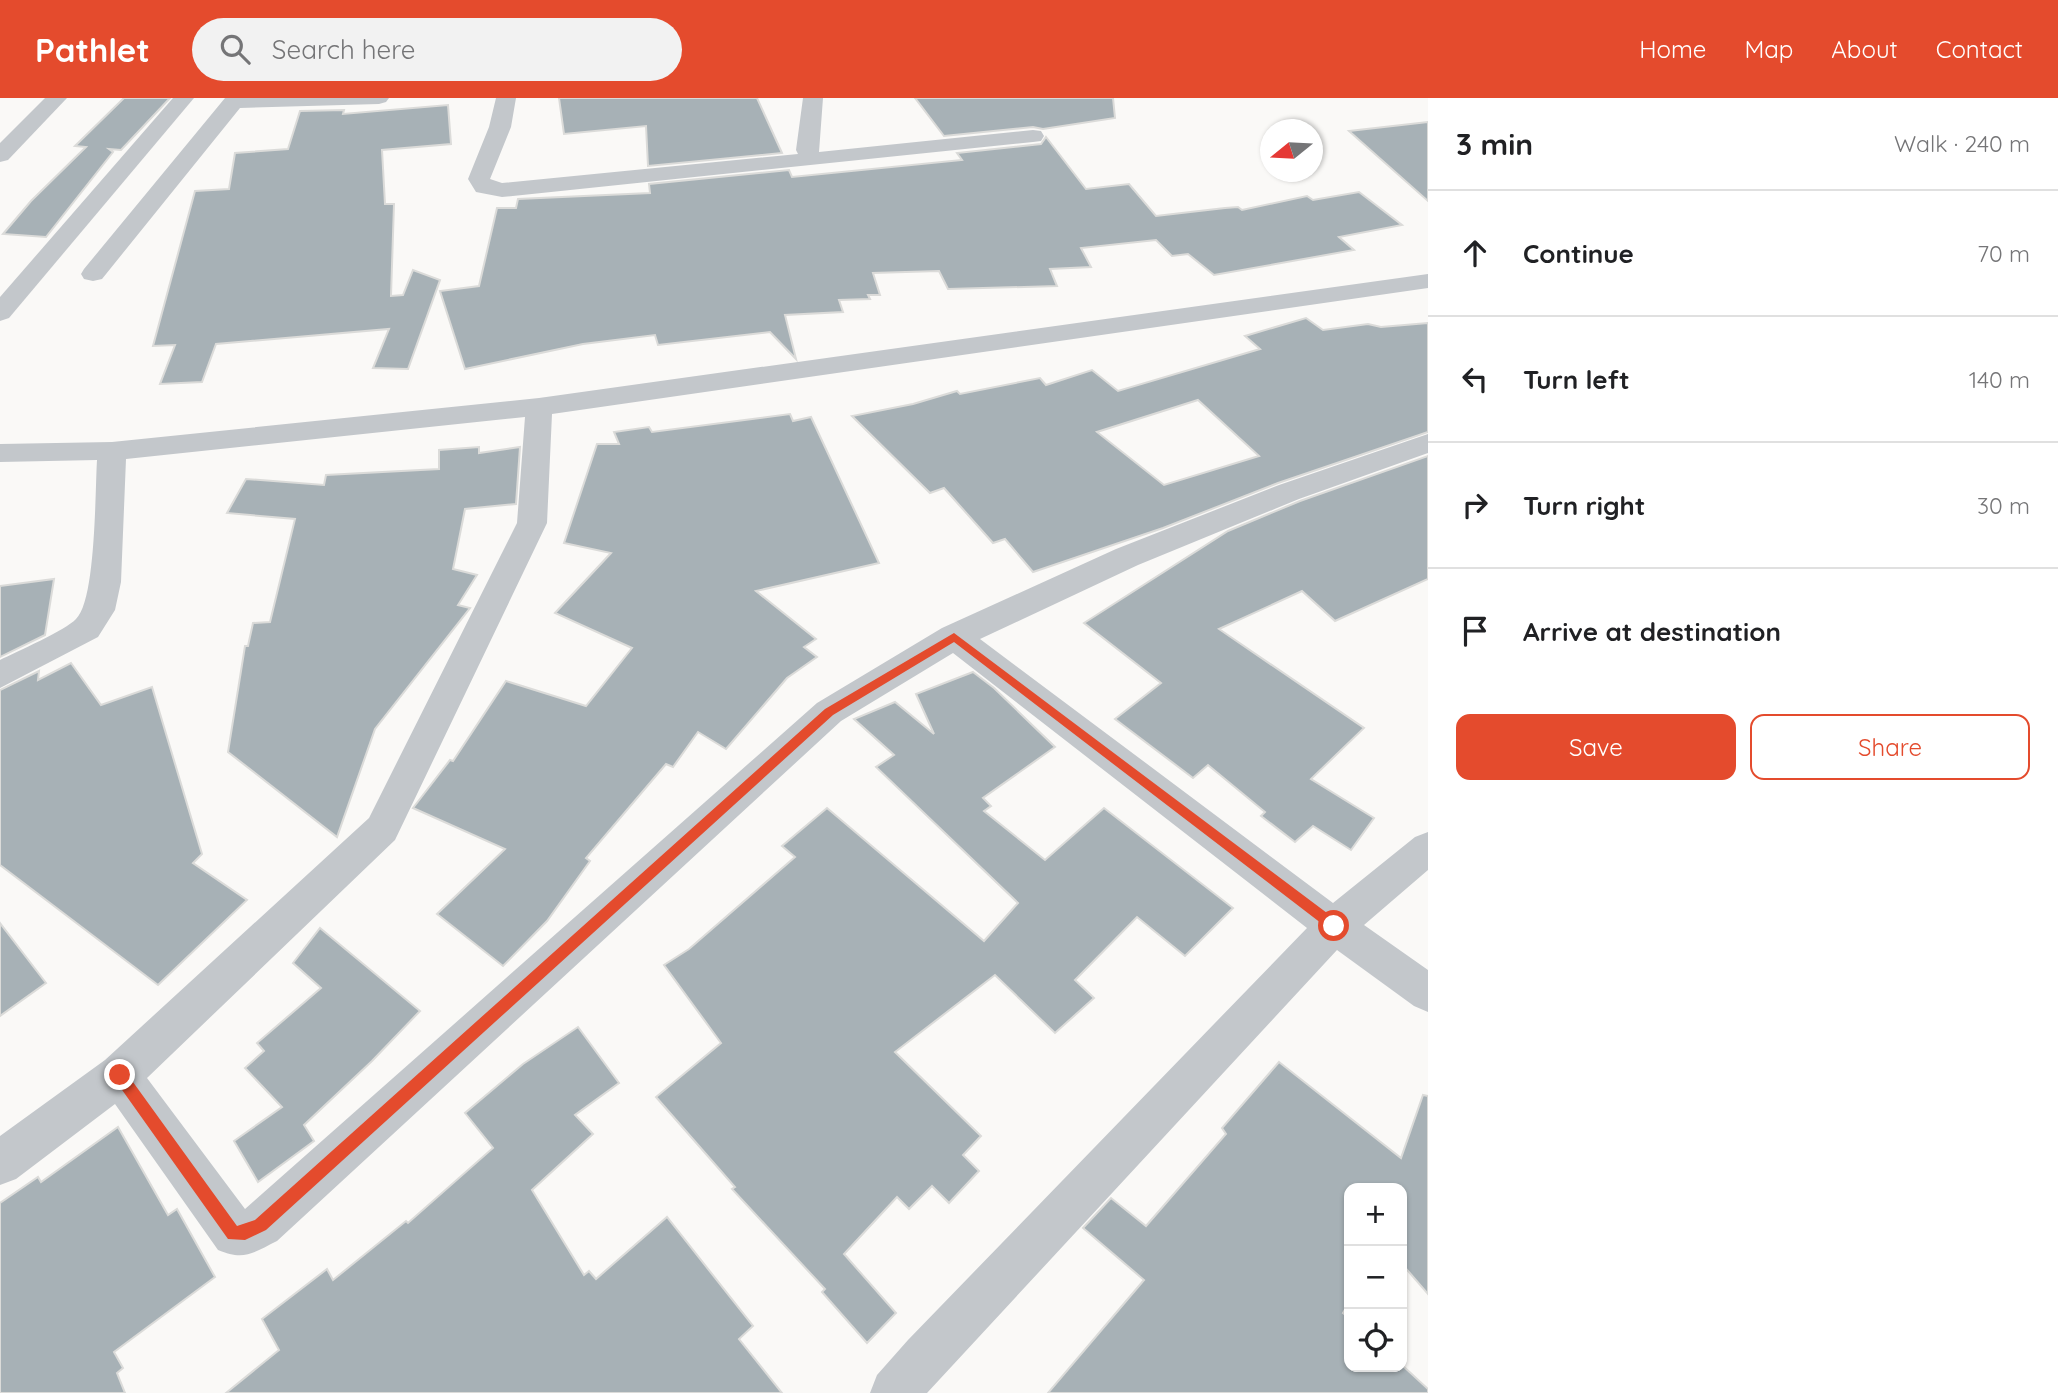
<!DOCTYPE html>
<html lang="en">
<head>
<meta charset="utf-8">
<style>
  body { margin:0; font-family:Quicksand,sans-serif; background:#f2f2f2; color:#202124 }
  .controls { position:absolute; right:21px; bottom:21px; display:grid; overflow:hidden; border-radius:14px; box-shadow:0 2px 5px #0004 }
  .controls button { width:63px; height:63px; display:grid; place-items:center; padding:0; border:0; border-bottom:2px solid #e0e0e0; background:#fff; color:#202124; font:35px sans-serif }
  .compass { position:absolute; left:1260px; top:21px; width:63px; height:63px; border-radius:50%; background:#fff; box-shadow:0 2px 5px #0004; rotate:252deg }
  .stop { position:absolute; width:21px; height:21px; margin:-16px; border:5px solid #e44b2d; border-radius:50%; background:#fff }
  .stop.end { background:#e44b2d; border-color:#fff; box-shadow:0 2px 7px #0008 }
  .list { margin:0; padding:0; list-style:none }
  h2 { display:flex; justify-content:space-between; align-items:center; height:91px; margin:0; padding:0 28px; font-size:30px }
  h2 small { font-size:23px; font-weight:400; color:#757577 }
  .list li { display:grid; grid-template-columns:46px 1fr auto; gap:21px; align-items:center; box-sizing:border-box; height:126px; padding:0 28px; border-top:2px solid #e0e0e0 }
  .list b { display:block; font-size:26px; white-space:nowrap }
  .list em { font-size:23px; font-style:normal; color:#757577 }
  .actions { display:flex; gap:14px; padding:21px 28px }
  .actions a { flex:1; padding:16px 0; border:2px solid #e44b2d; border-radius:14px; text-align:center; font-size:24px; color:#e44b2d }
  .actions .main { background:#e44b2d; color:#fff }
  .icon { flex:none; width:38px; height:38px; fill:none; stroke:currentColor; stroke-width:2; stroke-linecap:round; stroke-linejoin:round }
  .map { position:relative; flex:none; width:1428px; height:1295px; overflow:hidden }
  header { display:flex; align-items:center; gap:42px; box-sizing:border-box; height:98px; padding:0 35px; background:#e44b2d; color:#fff }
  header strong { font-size:33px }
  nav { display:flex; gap:38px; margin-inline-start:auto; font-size:24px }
  .search { width:490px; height:63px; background:#f2f2f2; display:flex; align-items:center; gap:18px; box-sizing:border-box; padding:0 24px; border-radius:38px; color:#757577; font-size:26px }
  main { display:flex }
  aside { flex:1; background:#fff }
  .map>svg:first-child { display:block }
</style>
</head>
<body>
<header>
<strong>Pathlet</strong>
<div class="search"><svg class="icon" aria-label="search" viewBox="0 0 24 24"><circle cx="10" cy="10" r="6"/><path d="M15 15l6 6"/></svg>Search here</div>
<nav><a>Home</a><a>Map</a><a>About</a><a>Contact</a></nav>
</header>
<main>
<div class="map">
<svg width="1428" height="1295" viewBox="0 0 1428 1295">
  <rect width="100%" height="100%" fill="#faf9f7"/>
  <g fill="#a7b1b6" stroke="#dbdbd9" stroke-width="2" fill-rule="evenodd">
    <polygon points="124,0 170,0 121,52 109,51 113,54 46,139 3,136 31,103 86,49 75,48"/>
    <polygon points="559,0 757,0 782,55 648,68 646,28 564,36"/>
    <polygon points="915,0 1113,0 1115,20 1043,31 1033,29 944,38"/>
    <polygon points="448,7 451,46 382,52 385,106 394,106 391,198 403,197 413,172 440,182 408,271 373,270 389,231 216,246 202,284 160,286 175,247 153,248 195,93 229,91 235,55 288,51 300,13 344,12 343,16"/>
    <polygon points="1428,24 1428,103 1349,33"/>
    <polygon points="1046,39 1086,91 1129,86 1156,118 1225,110 1238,109 1242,112 1307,98 1313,102 1359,94 1402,127 1339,139 1354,152 1214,177 1188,156 1172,158 1156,142 1081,150 1091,169 1050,171 1057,188 948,191 939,173 873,175 880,197 868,197 870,201 839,202 843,214 785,217 796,261 770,234 658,247 655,237 583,246 465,271 440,193 479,188 497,110 516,110 518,101 650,95 649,86 789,72 792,79 962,62 957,55 1041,46"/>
    <path d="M1306,220l17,12 45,-6 13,3 47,-4v109l-150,51 -115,45 -130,44 -28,-33 -12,4 -49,-55 -14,5 -78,-77 61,-12 44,-13 3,3 80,-16 6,7 46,-15 26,21 142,-42 -15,-13zM1198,302l61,56 -95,29 -67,-53z"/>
    <polygon points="790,316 793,323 811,319 879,465 756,493 816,541 804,549 817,559 787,580 726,651 698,634 673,669 666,666 586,760 590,763 547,823 503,868 437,816 505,751 413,710 450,662 453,663 506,583 586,608 632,550 555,515 611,455 564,445 597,346 619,346 614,334 649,329 652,334"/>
    <polygon points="479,349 479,355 520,349 516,406 465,411 453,471 477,477 458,507 470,510 375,631 337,739 228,654 245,548 248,548 253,525 270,524 295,421 227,415 246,381 324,387 326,377 439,371 439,352"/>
    <polygon points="1428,358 1428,481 1335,523 1302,493 1219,531 1364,630 1311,681 1374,720 1351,752 1313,728 1295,744 1261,718 1265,714 1208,667 1193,680 1115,621 1161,585 1084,525 1228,433 1300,403"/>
    <polygon points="54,481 45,537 0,559 0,488"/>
    <polygon points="71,565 101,607 152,589 202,756 193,765 247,802 158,887 0,767 0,592 39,573 38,582"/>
    <polygon points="973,574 994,590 1055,649 983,700 991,708 984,713 1045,762 1104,710 1233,810 1185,858 1137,819 1075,882 1094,900 1055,935 995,877 895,954 981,1038 963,1057 979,1073 949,1105 932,1088 909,1111 897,1099 844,1156 896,1215 867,1245 822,1194 825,1191 732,1091 735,1089 656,999 721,945 664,867 689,851 795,759 782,748 827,710 984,843 1018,805 876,669 894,657 854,621 895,604 934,636 916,596"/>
    <polygon points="0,825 46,885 0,918"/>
    <polygon points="320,830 420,913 372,963 304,1027 314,1043 258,1084 234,1043 282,1009 245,970 264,953 257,945 321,890 293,865"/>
    <polygon points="578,929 619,985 575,1017 593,1036 532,1092 584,1177 589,1173 596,1181 667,1119 753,1228 739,1241 782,1295 226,1295 279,1252 262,1221 327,1171 333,1182 406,1123 408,1125 493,1050 465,1015 523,966"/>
    <polygon points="1279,964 1401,1060 1423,997 1428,998 1428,1196 1402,1166 1402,1090 1349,1090 1349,1205 1343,1215 1349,1220 1349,1269 1402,1267 1428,1291 1428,1295 1048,1295 1144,1182 1083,1130 1111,1100 1146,1128 1226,1036 1222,1030"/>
    <polygon points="118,1029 168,1117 177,1111 215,1179 114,1254 123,1270 117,1275 125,1295 0,1295 0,1105 38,1079 41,1084"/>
  </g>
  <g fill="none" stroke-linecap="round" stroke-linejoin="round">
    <g fill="#c3c7cb" fill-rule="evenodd">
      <polygon points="45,0 67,0 8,62 0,64 0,45"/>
      <polygon points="173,0 194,0 9,220 0,223 0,199"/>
      <polygon points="225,0 389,0 386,4 379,6 240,10 102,181 93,183 84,181 81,176 84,171"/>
      <polygon points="496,0 516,0 511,29 490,81 502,85 798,56 796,52 803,0 823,0 819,54 1033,32 1041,33 1044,38 1041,43 1033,44 502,99 476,94 468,81 489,29"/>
      <path d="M1428,176v14l-876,126 -5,109 -152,317 -248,238 98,131 572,-506 125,-75 174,-79 163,-64 149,-51v19l-129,46 -161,66 -158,74 353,264 82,-66 13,-5v38l-64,55 64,45v42l-14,-6 -77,-56 -410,443h-57l7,-18 31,-35 399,-412 -354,-275 -112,68 -564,520c-24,12 -33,20 -59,9l-103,-146 -99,75 -16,6v-49l105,-76 264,-242 148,-295 8,-106 -399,42 -5,123 -6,28 -17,27 -98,51v-28c16,-8 66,-30 76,-41 20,-19 19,-127 21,-159l-97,2v-18l112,-2 427,-44z"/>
    </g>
  </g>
  <polygon fill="#e44b2d" points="954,535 1339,824 1339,832 1330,832 954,544 833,617 266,1132 245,1142 228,1141 115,982 115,973 125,973 237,1128 255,1122 825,611"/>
</svg>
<div class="controls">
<button>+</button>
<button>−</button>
<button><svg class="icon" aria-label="locate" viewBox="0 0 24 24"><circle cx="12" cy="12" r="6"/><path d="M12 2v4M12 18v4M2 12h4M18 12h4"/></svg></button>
</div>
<svg class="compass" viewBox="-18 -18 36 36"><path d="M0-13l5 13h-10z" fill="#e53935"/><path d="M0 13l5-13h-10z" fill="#757577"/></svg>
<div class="stop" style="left:1334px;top:828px"></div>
<div class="stop end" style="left:120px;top:977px"></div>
</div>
<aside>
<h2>3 min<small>Walk · 240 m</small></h2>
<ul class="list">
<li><svg class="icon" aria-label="ahead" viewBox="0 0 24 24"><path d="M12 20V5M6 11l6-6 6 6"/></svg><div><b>Continue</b></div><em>70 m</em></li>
<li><svg class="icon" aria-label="left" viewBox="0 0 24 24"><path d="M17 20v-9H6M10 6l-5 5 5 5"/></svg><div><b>Turn left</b></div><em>140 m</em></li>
<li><svg class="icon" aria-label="right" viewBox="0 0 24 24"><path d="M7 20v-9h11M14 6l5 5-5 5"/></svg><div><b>Turn right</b></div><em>30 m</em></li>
<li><svg class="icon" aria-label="arrive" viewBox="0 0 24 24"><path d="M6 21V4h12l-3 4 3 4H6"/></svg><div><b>Arrive at destination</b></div></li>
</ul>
<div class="actions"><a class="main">Save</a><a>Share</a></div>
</aside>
</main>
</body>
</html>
